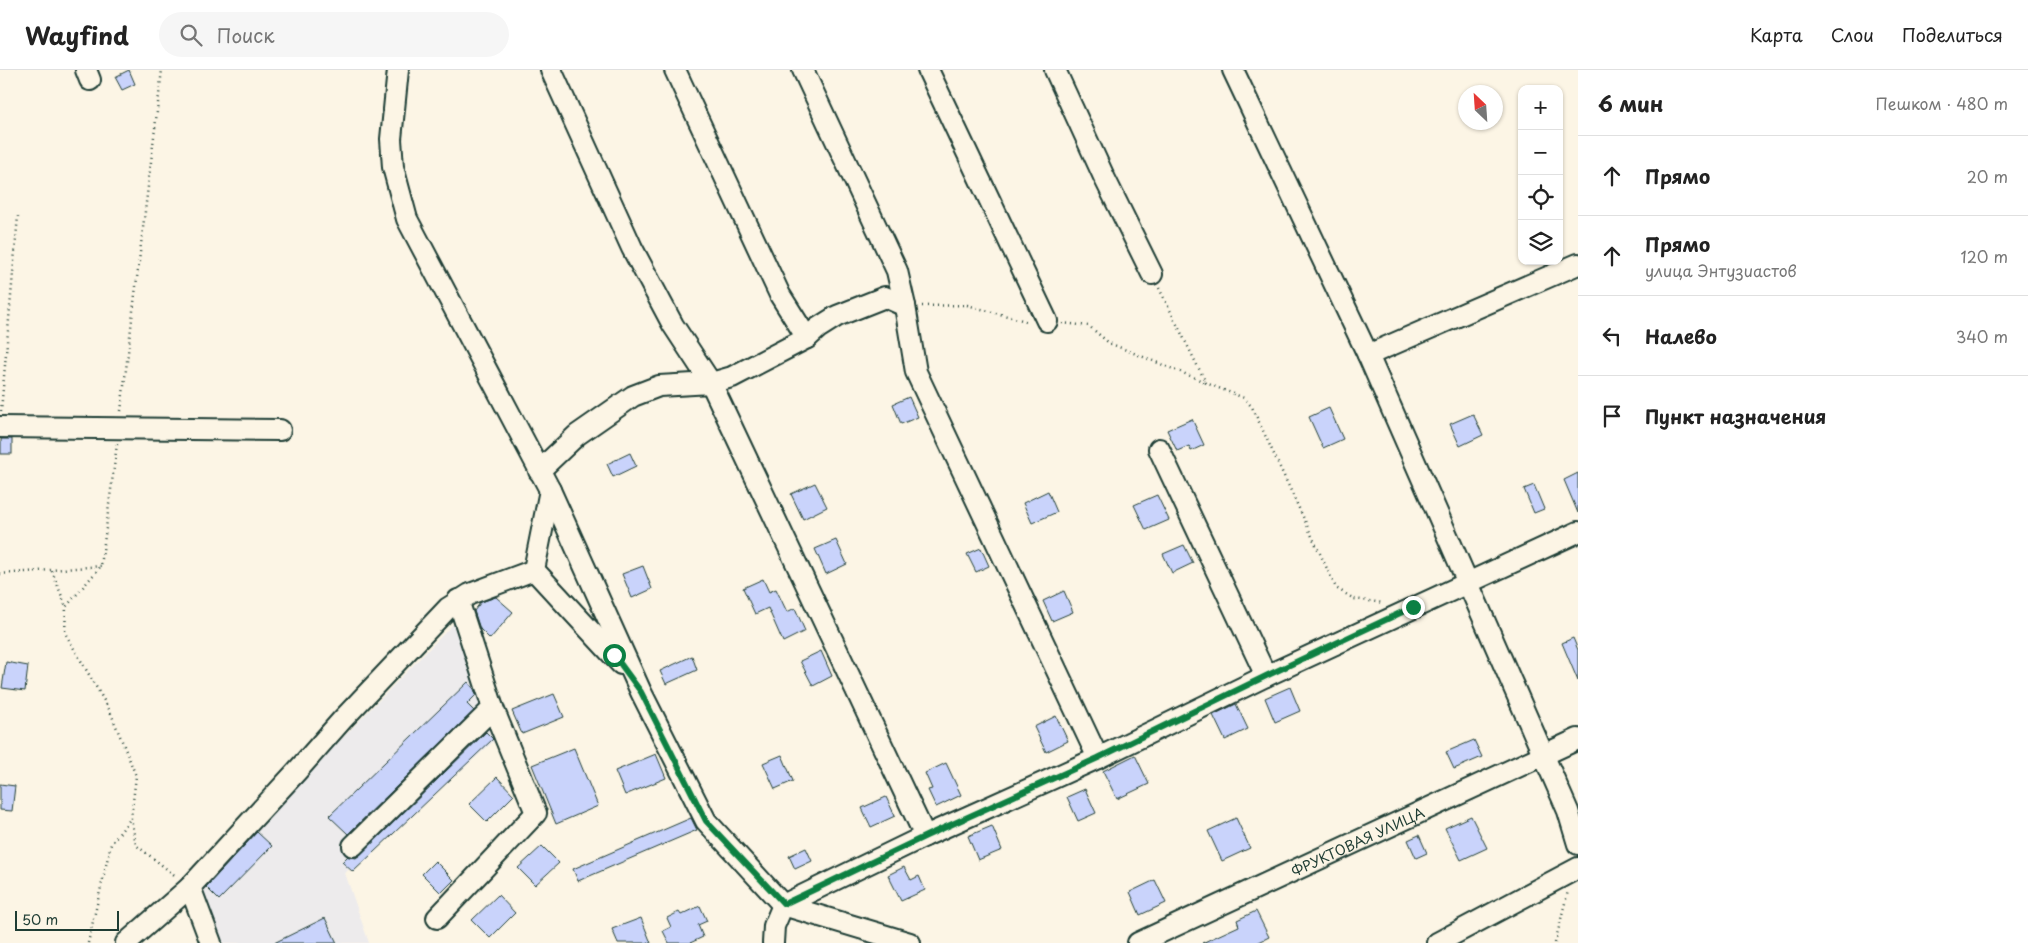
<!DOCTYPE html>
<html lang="ru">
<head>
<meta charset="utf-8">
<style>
  body { margin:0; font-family:"Playpen Sans",sans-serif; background:#f6f6f6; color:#222 }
  .controls { position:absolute; right:15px; top:15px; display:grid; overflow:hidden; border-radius:10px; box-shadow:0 1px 4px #0004 }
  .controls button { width:45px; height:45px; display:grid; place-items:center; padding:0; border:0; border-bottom:1px solid #e0e0e0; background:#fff; color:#222; font:25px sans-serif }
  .compass { position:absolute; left:1458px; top:15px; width:45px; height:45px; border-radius:50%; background:#fff; box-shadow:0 1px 4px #0004; rotate:335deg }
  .scale { position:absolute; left:15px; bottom:12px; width:104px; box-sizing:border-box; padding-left:5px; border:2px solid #1f3d34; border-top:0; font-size:14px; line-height:18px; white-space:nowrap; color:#1f3d34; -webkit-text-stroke:4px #fcf5e5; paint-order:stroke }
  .stop { position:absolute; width:15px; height:15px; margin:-11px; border:4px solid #0b8043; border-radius:50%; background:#fff }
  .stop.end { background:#0b8043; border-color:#fff; box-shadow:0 1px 5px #0008 }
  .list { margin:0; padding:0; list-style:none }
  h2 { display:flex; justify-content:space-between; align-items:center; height:65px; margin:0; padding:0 20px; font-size:21px }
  h2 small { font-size:16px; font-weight:400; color:#767676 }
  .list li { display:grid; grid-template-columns:32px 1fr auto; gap:15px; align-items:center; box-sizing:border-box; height:80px; padding:0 20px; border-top:1px solid #e0e0e0 }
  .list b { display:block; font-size:19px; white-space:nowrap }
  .list p { margin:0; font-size:16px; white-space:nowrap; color:#767676 }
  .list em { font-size:16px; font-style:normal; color:#767676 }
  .icon { flex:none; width:28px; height:28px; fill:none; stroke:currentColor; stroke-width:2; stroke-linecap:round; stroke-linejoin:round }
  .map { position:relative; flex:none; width:1578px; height:873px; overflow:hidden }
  header { display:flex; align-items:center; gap:30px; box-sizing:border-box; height:70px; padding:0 25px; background:#fff; border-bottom:1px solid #e0e0e0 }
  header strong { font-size:24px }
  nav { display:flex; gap:28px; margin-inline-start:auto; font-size:18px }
  .search { width:350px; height:45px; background:#f6f6f6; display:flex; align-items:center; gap:12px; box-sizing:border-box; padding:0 18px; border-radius:28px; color:#767676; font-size:19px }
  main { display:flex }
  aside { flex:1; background:#fff }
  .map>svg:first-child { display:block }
</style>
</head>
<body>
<header>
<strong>Wayfind</strong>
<div class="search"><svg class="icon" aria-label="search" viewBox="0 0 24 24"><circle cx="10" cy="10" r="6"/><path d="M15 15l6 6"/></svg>Поиск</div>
<nav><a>Карта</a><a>Слои</a><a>Поделиться</a></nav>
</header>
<main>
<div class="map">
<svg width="1578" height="873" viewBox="0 0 1578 873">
  <rect width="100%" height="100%" fill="#fcf5e5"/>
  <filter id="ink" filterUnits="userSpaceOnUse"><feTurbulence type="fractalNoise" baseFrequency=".02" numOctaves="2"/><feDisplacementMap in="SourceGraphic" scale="10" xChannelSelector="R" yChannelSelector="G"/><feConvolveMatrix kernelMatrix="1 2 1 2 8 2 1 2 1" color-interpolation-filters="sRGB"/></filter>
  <g filter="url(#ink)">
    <polygon fill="#edebec" points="456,551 501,665 345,803 369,873 221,873 199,816"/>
    <g fill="#c9d3fb" stroke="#1f3d34">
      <polygon points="129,0 135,14 122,20 115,7"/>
      <polygon points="909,327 918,347 901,354 893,334"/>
      <polygon points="1329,338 1343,369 1323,378 1309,347"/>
      <polygon points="1473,344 1483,365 1460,376 1450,354"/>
      <polygon points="1192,349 1204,375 1191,381 1189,376 1177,381 1167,360"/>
      <rect x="1" y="369" width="11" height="15"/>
      <polygon points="630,383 636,396 613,407 607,394"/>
      <polygon points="1578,403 1578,443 1564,410"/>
      <polygon points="815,413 827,437 803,449 791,424"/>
      <polygon points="1534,415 1544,439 1534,443 1524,419"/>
      <polygon points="1048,421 1057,442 1032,453 1023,433"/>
      <polygon points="1157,425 1169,450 1146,460 1134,435"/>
      <polygon points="836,470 847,494 826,504 815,479"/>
      <polygon points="1184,475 1193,493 1172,503 1163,484"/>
      <polygon points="981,478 989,496 976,502 967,484"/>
      <polygon points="643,496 652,519 632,528 622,504"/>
      <polygon points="763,509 769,522 776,519 787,542 795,538 805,561 783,572 768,538 755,544 743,518"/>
      <polygon points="1064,521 1073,542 1052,551 1043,531"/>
      <polygon points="496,527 513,542 490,569 480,559 474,541 481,532"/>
      <polygon points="1573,568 1578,580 1578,611 1562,573"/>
      <polygon points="821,581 832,606 813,616 800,591"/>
      <polygon points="692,586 697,600 666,614 660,601"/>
      <polygon points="6,592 28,596 25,621 2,618"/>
      <polygon points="468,612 474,619 476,625 467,634 474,641 348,764 329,746"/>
      <polygon points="1290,617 1300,641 1275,652 1265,628"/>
      <polygon points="554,624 564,647 522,664 512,641"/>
      <polygon points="1236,634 1248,659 1225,670 1213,645"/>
      <polygon points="1056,646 1068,671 1046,682 1034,657"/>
      <polygon points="486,662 493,669 353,802 342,792 348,786 356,788 361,784"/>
      <polygon points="1474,670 1482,687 1454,699 1446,682"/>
      <polygon points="574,678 598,736 556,754 532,695"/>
      <polygon points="656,684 666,708 625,725 615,701"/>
      <polygon points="782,685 793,711 775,719 763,693"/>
      <polygon points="1135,685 1149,714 1117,729 1103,701"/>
      <polygon points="946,693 961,725 936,737 928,720 932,719 925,703"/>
      <polygon points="497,707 514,725 487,752 469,734"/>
      <polygon points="0,714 15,716 12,741 0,740"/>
      <polygon points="1085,719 1096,743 1078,751 1067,727"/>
      <polygon points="886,727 895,746 871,757 862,738"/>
      <polygon points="1471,746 1487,778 1461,790 1445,758"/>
      <polygon points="691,748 697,760 578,811 573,799"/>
      <polygon points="1236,748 1250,778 1222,791 1208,761"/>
      <polygon points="992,756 1002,780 978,790 968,766"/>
      <polygon points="257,762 272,776 219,830 206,817"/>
      <polygon points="1419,765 1427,783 1416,788 1408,770"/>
      <polygon points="542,776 559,793 535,815 518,798"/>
      <polygon points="806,778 812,791 795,799 789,786"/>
      <polygon points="435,791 454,810 441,823 422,804"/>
      <polygon points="904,797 911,810 919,806 925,820 901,831 888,805"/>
      <polygon points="1155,810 1166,833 1140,845 1130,822"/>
      <polygon points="498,825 515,843 490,868 472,850"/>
      <polygon points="700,836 707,851 698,855 703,867 690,873 669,873 663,861 671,857 667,848 679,842 681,845"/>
      <polygon points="1256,841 1269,867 1257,873 1202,873 1239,856 1237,850"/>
      <polygon points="325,848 337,873 274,873"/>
      <polygon points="641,848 651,873 618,873 612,859"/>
    </g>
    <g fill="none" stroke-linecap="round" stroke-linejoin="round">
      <g stroke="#1f3d34" stroke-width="24">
        <g id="minor">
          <polyline points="86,0 90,10"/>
          <polyline points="398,0 391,69 393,97 407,149 550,420 641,622 706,751 783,835 910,873"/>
          <polyline points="551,0 632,178 673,255 711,313 925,766"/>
          <polyline points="675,0 780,225 807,268"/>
          <polyline points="803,0 897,201 905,236 916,302 1098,688"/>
          <polyline points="928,0 1047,251"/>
          <polyline points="1055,0 1105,109 1152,204"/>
          <polyline points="1233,0 1368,285 1568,741 1578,774"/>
          <polyline points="1368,285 1578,194"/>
          <polyline points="0,357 280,360"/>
          <polyline points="1159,379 1266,606"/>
          <polyline points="539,401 577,365 633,326 659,316 711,313 732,307 807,268 818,258 837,246 885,227 905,236"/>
          <polyline points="534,500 621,594"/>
          <polyline points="458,530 493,638"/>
          <polyline points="353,776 493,638 536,743 437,848"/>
          <polyline points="190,817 211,873"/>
          <polyline points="783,835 925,766 1098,688 1266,606 1578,462"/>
          <polyline points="126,873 190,817 297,701 342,650 448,538 470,524 534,500 550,420"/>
          <polyline points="773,873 774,856 783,835"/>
          <path id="s1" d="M1138,873l440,-204"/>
          <polyline points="1437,873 1578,798"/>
        </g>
      </g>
      <g stroke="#1f3d34" stroke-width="2.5" stroke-dasharray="1 4" stroke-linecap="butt">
        <polyline points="1159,218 1206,313 1244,328 1252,337 1336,518 1354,529 1384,533"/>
        <polyline points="922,236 967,235 1029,252"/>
        <polyline points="1062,253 1089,256 1109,273 1205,312"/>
        <polyline points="1,341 18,146"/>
        <polyline points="121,341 162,0"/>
        <polyline points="117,374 101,496 66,537 65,563 110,641 136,706 131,748 136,775 177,807"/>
        <polyline points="52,501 66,537"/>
        <polyline points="0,504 101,496"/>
        <polyline points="88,873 111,774 131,748"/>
        <polyline points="1555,873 1568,821"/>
      </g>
      <use href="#minor" stroke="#fcf5e5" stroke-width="20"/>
    </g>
  </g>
  <g fill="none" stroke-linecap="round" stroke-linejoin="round" filter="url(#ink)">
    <polyline stroke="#0b8043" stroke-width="6" points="614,585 641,622 706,751 784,834 926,766 1098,688 1266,606 1413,537"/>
  </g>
  <g text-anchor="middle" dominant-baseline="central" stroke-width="4.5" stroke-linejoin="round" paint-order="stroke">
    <g font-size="14" fill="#1f3d34" stroke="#fcf5e5">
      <text stroke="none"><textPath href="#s1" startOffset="242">ФРУКТОВАЯ УЛИЦА</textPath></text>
    </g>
  </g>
</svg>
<div class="controls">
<button>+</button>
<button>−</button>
<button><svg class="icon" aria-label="locate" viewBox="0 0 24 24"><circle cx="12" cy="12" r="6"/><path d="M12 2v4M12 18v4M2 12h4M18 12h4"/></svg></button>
<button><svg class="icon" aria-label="layers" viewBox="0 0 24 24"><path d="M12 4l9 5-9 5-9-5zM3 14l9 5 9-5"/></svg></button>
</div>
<svg class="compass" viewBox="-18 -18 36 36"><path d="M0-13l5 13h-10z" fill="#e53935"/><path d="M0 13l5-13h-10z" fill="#767676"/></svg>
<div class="scale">50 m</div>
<div class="stop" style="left:614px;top:585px"></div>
<div class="stop end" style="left:1413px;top:537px"></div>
</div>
<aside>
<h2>6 мин<small>Пешком · 480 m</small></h2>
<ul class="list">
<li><svg class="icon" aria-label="ahead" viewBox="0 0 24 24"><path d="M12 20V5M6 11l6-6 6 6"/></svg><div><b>Прямо</b></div><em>20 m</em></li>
<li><svg class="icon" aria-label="ahead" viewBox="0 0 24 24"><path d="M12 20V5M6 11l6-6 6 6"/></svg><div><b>Прямо</b><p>улица Энтузиастов</p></div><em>120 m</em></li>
<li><svg class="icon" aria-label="left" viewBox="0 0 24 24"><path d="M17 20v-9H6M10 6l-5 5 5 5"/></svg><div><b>Налево</b></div><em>340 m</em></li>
<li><svg class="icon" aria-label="arrive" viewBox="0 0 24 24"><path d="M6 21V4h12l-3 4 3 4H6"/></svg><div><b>Пункт назначения</b></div></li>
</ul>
</aside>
</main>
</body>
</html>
